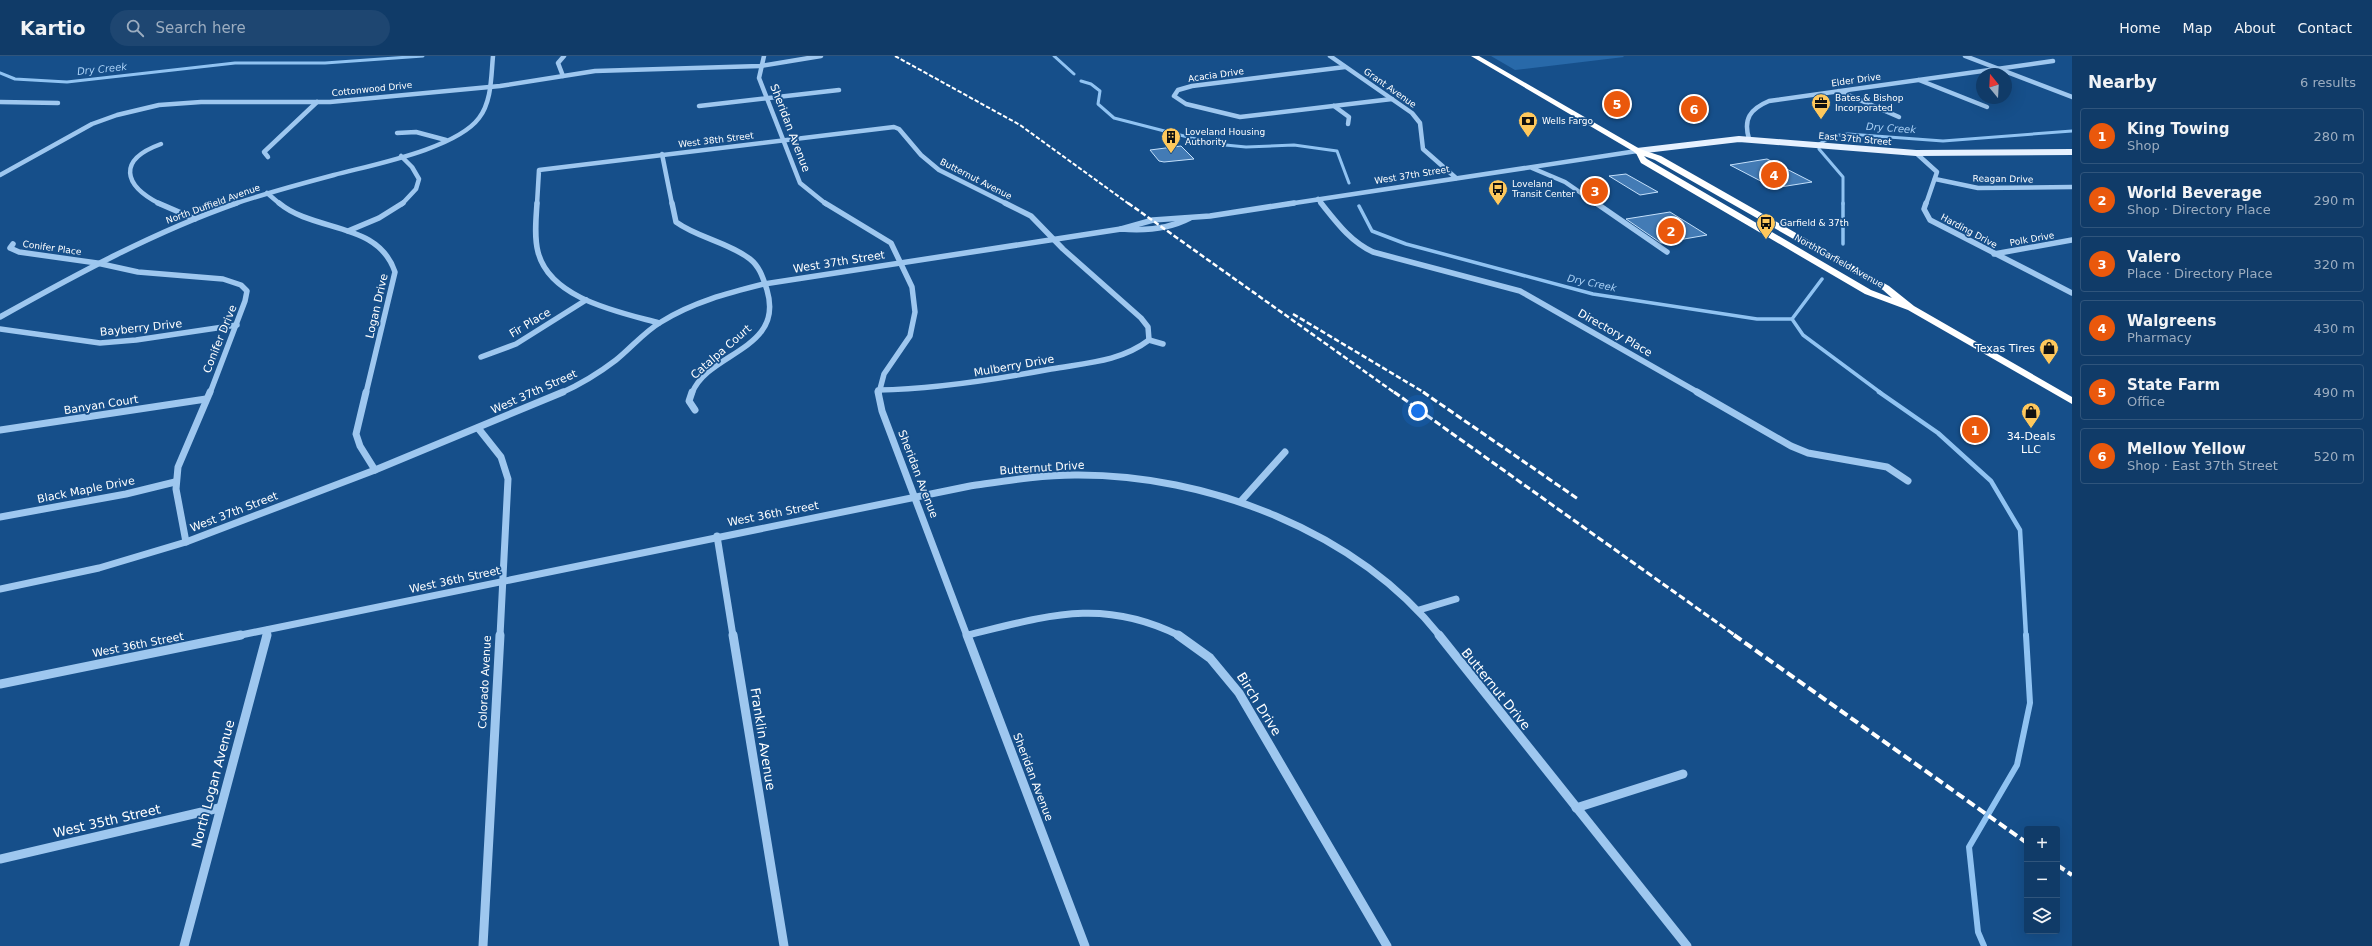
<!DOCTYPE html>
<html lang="en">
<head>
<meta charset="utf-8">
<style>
  body { margin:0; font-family:"DejaVu Sans",sans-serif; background:#1e4671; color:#f1f3f6 }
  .controls { position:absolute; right:12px; bottom:12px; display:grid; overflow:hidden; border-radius:4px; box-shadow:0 4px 16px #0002 }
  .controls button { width:36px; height:36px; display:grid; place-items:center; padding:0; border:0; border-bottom:1px solid #30557c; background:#103b68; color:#f1f3f6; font:20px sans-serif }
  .compass { position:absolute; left:1976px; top:12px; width:36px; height:36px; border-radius:50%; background:#103b68; box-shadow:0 4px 16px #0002; rotate:342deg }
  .you { position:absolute; left:1418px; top:355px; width:14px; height:14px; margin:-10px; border:3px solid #fff; border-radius:50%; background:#1a73e8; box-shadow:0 0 0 6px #1a73e833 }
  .badge { display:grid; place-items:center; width:26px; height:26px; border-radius:50%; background:#ea580c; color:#fff; font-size:13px; font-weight:700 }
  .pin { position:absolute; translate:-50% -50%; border:2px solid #fff; box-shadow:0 1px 4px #0006 }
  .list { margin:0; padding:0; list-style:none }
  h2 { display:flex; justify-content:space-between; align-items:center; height:52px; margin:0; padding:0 16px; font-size:17px }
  h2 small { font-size:13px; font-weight:400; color:#9cadc0 }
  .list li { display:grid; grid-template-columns:26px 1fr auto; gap:12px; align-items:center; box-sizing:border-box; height:56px; margin:0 8px 8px; padding:0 8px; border:1px solid #30557c; border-radius:4px }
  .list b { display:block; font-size:15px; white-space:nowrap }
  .list p { margin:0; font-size:13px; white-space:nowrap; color:#9cadc0 }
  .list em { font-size:13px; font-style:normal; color:#9cadc0 }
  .icon { flex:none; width:22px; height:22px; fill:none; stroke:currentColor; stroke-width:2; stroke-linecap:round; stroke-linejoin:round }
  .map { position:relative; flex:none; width:2072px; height:890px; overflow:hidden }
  header { display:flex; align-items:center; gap:24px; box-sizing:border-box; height:56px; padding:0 20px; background:#103b68; border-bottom:1px solid #30557c }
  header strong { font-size:19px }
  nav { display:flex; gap:22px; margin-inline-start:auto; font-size:14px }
  .search { width:280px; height:36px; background:#1e4671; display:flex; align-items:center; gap:10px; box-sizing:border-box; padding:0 14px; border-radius:22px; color:#9cadc0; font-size:15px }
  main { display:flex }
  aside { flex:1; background:#103b68 }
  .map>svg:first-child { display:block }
</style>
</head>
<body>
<header>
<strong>Kartio</strong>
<div class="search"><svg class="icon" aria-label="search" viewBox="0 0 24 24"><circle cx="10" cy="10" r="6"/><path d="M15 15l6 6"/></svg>Search here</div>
<nav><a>Home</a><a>Map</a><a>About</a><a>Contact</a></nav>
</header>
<main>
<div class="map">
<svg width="2072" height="890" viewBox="0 0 2072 890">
  <rect width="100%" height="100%" fill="#164f8a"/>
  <polygon fill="#2869a9" points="1491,0 1623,0 1624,1 1515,14"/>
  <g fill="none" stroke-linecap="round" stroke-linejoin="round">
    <g stroke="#90c3f2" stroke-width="3">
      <polyline points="1054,0 1074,18"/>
      <polyline points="0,17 15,23 67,26 235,7 325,7 423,0"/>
      <polyline points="1081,25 1091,28 1100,35 1098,48 1114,62 1215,88 1246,91 1294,89 1337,95 1349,127"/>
      <polyline points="1843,148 1843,121 1819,93 1819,88 1833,80 1848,78 1943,85 2072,75"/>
    </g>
    <g stroke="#90c3f2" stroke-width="3.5">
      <polyline points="1843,147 1843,188"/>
      <polyline points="1359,150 1372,175 1406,188 1593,238 1757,263 1792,263 1822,223"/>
      <polyline points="1792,263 1803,279 1881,337"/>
    </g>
    <polyline stroke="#90c3f2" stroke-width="4.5" points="1879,336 1938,377 1991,425 2020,474 2026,580"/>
    <polyline stroke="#90c3f2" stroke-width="6" points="1984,890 1978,876 1969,791 2017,709 2030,647 2026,579"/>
  </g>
  <g fill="#437bb5" stroke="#c4e0fb">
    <polygon points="1181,90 1194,103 1164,106 1159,105 1150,94"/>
    <polygon points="1767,103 1812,126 1774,132 1730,109"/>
    <polygon points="1626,118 1658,136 1640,139 1609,120"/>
    <polygon points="1670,156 1707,179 1661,187 1626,163"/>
  </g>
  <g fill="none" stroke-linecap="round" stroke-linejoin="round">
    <g stroke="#9ec7ef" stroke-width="4.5">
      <polyline points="764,0 759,22 800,127 826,148"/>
      <polyline points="1330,0 1412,57 1420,67 1423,93 1456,122"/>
      <polyline points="1965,0 2072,41"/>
      <polyline points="1345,11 1192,30 1178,34 1174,40 1186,48 1240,61 1392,43"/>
      <polyline points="563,20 558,7 564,0"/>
      <polyline points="1919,24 1987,51"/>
      <polyline points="1839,35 1899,61"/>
      <polyline points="0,46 58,47"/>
      <polyline points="699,50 839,34"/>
      <polyline points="1334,50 1349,61 1348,68"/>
      <polyline points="397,77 416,76 446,84"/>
      <path d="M1749,83c-6,-20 1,-30 20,-38l284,-40"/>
      <polyline points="1916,97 1937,116 1926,148"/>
      <polyline points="662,98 672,148"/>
      <polyline points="401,100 412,111 419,123 416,133 402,148"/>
      <polyline points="268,101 264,96 317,46"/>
      <polyline points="1532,112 1565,126 1597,148"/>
      <polyline points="0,119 92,68 117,59 159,49 201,46 330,46 500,30 595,15 760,10 821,0"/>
      <polyline points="1935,123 1978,132 2072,131"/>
      <polyline points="267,137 280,148"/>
      <polyline points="1318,143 1322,148"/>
      <path d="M160,148c-37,-19 -43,-44 1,-60"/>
      <path d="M234,148c33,-11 66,-20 100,-29 37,-10 122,-26 145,-57 13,-17 12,-42 14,-62"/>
      <polyline points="537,148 539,114 894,71 899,73 921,99 939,114 1007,148"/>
      <polyline points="1288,148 1637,95"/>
    </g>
    <g stroke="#9ec7ef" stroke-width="5.5">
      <polyline points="158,147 195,163"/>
      <path d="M279,147c36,30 99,18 116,69l-29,121"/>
      <path d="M537,147c-1,16 -3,34 1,49 12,47 81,60 121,71"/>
      <path d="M672,147l4,19c22,16 52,20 74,37 10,8 13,19 17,31 18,60 -59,62 -75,103"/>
      <polyline points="825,147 891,187 912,231 915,256 910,280 884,318 879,337"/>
      <polyline points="1005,147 1031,160 1063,193 1141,262 1148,271 1149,284"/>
      <path d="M1321,147c16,20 29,38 52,49l147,39 179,102"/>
      <polyline points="1596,147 1667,196"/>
      <polyline points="1926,147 1924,153 1930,164 2072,237"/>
      <polyline points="1121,173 1153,164 1210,160 1294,147"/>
      <polyline points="348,175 379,162 403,147"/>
      <polyline points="13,188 10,192 19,196 97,207 138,216 223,223 241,229 247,235 245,245 210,337"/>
      <polyline points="1994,198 2072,184"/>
      <path d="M0,261c77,-43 154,-85 237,-114"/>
      <polyline points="0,273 100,287 136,284 237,269"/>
      <polyline points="1149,284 1163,288"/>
      <polyline points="481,301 516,288 586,244"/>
      <path d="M878,334c58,-1 115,-10 173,-21 34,-6 69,-7 98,-29"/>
      <path d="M561,337c20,-9 38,-20 55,-33 15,-12 28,-28 45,-38 32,-20 67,-29 103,-38l357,-55c23,2 48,0 69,-11"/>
    </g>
    <g stroke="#9ec7ef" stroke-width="7">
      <polyline points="366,336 356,378 360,390 375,414"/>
      <polyline points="692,336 689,345 695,354"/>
      <polyline points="878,336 882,355 967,580"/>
      <polyline points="1697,336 1791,390 1808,397 1887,411 1908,425"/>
      <polyline points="478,372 501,401 508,423 500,580"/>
      <polyline points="0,374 206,343"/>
      <polyline points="1241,445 1285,396"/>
      <polyline points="0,461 126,438 175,426"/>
      <polyline points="717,480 733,580"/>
      <polyline points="186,486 176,433 178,411 210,336"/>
      <polyline points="0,533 99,512 186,486 375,414 563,336"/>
      <polyline points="1419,554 1456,543"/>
      <path d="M968,579c79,-19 134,-38 212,1"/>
      <path d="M236,580l734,-150c35,-5 70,-11 105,-11 132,-1 281,56 365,161"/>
      <polyline points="266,580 268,574"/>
    </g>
    <g stroke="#9ec7ef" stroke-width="9">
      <polyline points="733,579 784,890"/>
      <polyline points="967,579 1085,890"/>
      <polyline points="1178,579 1210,602 1239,637 1387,890"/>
      <polyline points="1439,579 1687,890"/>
      <polyline points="0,628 241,579"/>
      <polyline points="1576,752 1683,718"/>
      <polyline points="0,803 219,752"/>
      <polyline points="184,890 267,579"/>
      <polyline points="483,890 500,579"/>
    </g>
    <polyline stroke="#e6f1ff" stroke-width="6" points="1637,95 1739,83 1916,97 2072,96"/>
    <path fill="#fff" fill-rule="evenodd" d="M1471,0h8l161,93 21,7 228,130 25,20 158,91v7l-164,-94 -43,-16 -224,-131 -5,-10zM1644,100l11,4 228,130 9,8 -21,-8 -224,-131z"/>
    <polyline stroke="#fff" stroke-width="2" stroke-dasharray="4.5 2" stroke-linecap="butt" points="895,0 1020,69 1129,148"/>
    <g stroke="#fff" stroke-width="2.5" stroke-dasharray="5.5 2.5" stroke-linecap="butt">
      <polyline points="1128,147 1395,337"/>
      <polyline points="1293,258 1425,337"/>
    </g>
    <g stroke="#fff" stroke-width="3" stroke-dasharray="7 3" stroke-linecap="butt">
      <polyline points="1394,336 1736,580"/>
      <polyline points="1423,336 1578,443"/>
    </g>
    <g stroke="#fff" stroke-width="4" stroke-dasharray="9 4" stroke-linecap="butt">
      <polyline points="1734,579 2027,787"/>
      <polyline points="2057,809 2072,819"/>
    </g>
  </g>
  <defs>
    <g id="office-pin" transform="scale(1)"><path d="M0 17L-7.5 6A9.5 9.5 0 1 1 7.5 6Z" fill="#ffc85c" stroke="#164f8a"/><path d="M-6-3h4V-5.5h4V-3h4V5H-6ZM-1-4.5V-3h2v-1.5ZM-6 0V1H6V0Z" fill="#111"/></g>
    <g id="bank-pin" transform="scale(1)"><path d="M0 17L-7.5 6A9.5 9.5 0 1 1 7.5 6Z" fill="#ffc85c" stroke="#164f8a"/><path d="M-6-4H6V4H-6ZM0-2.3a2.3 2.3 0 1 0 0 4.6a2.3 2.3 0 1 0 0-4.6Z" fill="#111"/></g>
    <g id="building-pin" transform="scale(1)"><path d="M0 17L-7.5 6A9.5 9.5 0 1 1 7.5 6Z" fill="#ffc85c" stroke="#164f8a"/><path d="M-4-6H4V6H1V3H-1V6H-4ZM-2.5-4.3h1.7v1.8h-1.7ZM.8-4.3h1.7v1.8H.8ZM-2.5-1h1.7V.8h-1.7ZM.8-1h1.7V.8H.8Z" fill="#111"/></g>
    <g id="bus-pin" transform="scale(1)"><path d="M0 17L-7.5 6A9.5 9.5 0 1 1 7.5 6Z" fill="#ffc85c" stroke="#164f8a"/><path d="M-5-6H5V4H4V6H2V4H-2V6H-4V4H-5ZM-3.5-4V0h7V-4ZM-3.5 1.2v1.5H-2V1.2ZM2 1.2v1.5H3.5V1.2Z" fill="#111"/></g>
    <g id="shop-pin" transform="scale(1)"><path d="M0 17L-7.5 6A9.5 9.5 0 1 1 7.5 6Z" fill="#ffc85c" stroke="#164f8a"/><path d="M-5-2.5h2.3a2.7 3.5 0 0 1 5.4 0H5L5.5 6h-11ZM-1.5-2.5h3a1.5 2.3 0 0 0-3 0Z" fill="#111"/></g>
  </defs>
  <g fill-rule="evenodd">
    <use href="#office-pin" x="1821" y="47"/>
    <use href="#bank-pin" x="1528" y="65"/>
    <use href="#building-pin" x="1171" y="81"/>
    <use href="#bus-pin" x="1498" y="133"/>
    <use href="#bus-pin" x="1766" y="167"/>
    <use href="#shop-pin" x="2049" y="292"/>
    <use href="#shop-pin" x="2031" y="356"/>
  </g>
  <g text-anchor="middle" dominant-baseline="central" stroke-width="3.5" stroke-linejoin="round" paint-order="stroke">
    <g font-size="9" fill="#fff" stroke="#164f8a">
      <text transform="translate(1216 19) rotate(-8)">Acacia Drive</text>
      <text transform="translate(1856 24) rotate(-8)">Elder Drive</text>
      <text transform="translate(1390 32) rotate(35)">Grant Avenue</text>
      <text transform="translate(372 33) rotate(-6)">Cottonwood Drive</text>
      <text transform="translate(1855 83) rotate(5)">East 37th Street</text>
      <text transform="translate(716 84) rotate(-7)">West 38th Street</text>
      <text transform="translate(1412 119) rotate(-9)">West 37th Street</text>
      <text transform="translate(976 123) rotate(27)">Butternut Avenue</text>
      <text transform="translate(2003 123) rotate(1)">Reagan Drive</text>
      <text transform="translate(213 148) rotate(-20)">North Duffield Avenue</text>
      <text transform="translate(1969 175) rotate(28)">Harding Drive</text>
      <text transform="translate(2032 183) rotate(-10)">Polk Drive</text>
      <text transform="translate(52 192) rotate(8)">Conifer Place</text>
      <text transform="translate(1839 205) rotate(29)">North Garfield Avenue</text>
    </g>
    <g font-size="9" fill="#fff" stroke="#164f8a" text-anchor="start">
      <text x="1835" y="42">Bates &amp; Bishop<tspan x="1835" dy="10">Incorporated</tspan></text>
      <text x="1542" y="65">Wells Fargo</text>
      <text x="1185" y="76">Loveland Housing<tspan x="1185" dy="10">Authority</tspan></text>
      <text x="1512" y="128">Loveland<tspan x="1512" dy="10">Transit Center</tspan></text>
      <text x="1780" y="167">Garfield &amp; 37th</text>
    </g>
    <g font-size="10" font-style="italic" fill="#aad1f6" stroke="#164f8a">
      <text transform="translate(102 13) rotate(-6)">Dry Creek</text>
      <text transform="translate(1891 72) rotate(4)">Dry Creek</text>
      <text transform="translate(1592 227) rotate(12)">Dry Creek</text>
    </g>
    <g font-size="11" fill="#fff" stroke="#164f8a">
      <text transform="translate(790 72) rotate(69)">Sheridan Avenue</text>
      <text transform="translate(839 206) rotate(-9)">West 37th Street</text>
      <text transform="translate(377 250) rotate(-77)">Logan Drive</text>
      <text transform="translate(530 267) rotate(-31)">Fir Place</text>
      <text transform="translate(141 272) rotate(-6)">Bayberry Drive</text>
      <text transform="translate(1615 277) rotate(30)">Directory Place</text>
      <text transform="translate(220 283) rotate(-68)">Conifer Drive</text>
      <text transform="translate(721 296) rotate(-41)">Catalpa Court</text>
      <text transform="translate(1014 310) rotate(-10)">Mulberry Drive</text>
      <text transform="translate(534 336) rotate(-24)">West 37th Street</text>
      <text transform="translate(101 349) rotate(-9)">Banyan Court</text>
      <text transform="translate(1042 412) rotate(-4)">Butternut Drive</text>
      <text transform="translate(918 418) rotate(69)">Sheridan Avenue</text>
      <text transform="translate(86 434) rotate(-11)">Black Maple Drive</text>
      <text transform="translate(234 456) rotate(-21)">West 37th Street</text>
      <text transform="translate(773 458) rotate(-11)">West 36th Street</text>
      <text transform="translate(455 524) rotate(-12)">West 36th Street</text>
      <text transform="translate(138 589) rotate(-11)">West 36th Street</text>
      <text transform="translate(485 626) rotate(-87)">Colorado Avenue</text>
      <text transform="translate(1033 721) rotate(69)">Sheridan Avenue</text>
    </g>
    <g font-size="11" fill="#fff" stroke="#164f8a" text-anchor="end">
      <text x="2035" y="292">Texas Tires</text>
      <text x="2031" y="380" text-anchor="middle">34-Deals<tspan x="2031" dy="13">LLC</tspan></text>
    </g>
    <g font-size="13" fill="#fff" stroke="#164f8a">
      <text transform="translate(1496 633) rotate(51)">Butternut Drive</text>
      <text transform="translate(1259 648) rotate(58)">Birch Drive</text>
      <text transform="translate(763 683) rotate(81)">Franklin Avenue</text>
      <text transform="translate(213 728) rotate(-75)">North Logan Avenue</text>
      <text transform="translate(107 765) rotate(-13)">West 35th Street</text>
    </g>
  </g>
</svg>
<div class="controls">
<button>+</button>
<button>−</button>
<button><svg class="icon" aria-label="layers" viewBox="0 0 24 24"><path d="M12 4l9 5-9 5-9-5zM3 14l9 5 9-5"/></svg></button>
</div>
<svg class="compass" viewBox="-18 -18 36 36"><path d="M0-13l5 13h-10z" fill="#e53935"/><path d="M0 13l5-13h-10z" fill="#9cadc0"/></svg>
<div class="you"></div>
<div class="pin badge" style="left:1975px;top:374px">1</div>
<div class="pin badge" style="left:1671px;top:175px">2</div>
<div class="pin badge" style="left:1595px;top:135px">3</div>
<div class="pin badge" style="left:1774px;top:119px">4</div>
<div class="pin badge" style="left:1617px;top:48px">5</div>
<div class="pin badge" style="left:1694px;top:53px">6</div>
</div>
<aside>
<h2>Nearby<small>6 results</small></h2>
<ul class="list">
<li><span class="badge">1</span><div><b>King Towing</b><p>Shop</p></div><em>280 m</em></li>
<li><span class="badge">2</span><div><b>World Beverage</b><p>Shop · Directory Place</p></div><em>290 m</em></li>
<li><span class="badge">3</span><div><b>Valero</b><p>Place · Directory Place</p></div><em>320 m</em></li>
<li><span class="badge">4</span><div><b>Walgreens</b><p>Pharmacy</p></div><em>430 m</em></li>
<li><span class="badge">5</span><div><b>State Farm</b><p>Office</p></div><em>490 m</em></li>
<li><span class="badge">6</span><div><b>Mellow Yellow</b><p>Shop · East 37th Street</p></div><em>520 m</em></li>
</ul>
</aside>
</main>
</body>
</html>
